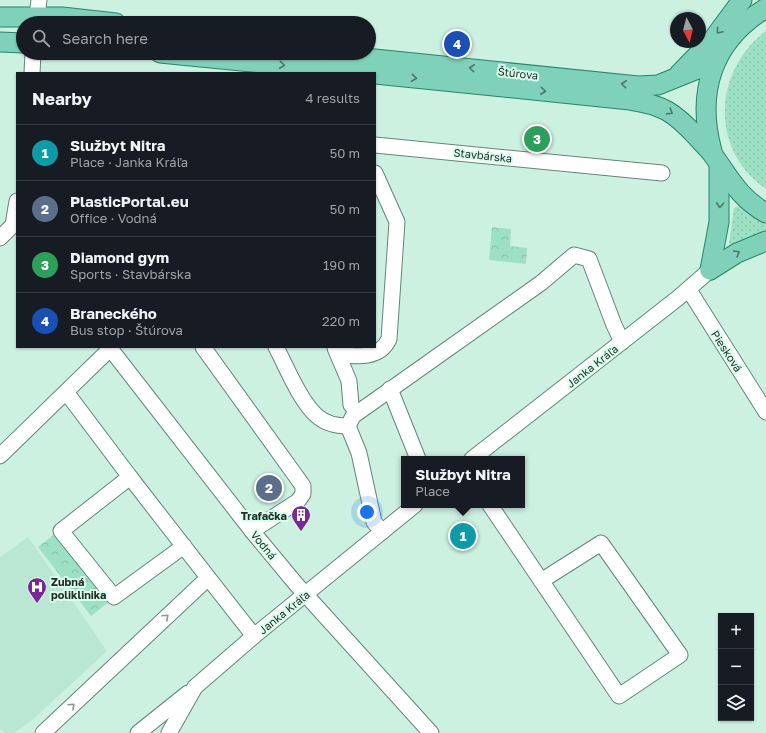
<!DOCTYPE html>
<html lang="en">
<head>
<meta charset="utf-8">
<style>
  body { margin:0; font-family:"Golos Text",sans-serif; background:#20242c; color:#f1f3f6 }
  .controls { position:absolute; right:12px; bottom:12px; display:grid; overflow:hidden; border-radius:0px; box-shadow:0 1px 3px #0004 }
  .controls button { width:36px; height:36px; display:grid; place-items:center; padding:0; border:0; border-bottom:1px solid #363941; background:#171b24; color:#f1f3f6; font:20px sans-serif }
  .compass { position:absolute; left:670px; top:12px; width:36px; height:36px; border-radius:50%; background:#171b24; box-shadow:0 1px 3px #0004; rotate:173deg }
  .you { position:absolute; left:367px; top:512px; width:14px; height:14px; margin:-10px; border:3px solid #fff; border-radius:50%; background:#1a73e8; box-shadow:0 0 0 6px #1a73e833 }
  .badge { display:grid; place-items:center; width:26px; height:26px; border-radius:50%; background:#7c3aed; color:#fff; font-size:13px; font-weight:700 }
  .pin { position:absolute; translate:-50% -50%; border:2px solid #fff; box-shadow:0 1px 4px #0006 }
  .popup { position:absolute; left:401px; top:456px; width:124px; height:52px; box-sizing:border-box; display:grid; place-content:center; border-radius:0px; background:#171b24; filter:drop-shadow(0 1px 3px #0005); font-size:13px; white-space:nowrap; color:#9ea1a6 }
  .popup b { font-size:15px; color:#f1f3f6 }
  .popup::after { content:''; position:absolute; left:50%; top:100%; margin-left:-8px; border:8px solid transparent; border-top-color:#171b24 }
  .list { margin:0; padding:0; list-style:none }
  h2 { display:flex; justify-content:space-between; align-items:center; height:52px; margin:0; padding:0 16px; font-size:17px }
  h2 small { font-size:13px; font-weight:400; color:#9ea1a6 }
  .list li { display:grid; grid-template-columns:26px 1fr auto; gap:12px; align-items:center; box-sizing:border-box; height:56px; padding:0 16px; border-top:1px solid #363941 }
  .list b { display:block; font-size:15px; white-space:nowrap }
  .list p { margin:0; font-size:13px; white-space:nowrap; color:#9ea1a6 }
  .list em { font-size:13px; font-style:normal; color:#9ea1a6 }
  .icon { flex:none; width:22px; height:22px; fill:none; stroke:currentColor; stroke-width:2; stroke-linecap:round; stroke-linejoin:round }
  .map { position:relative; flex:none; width:766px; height:733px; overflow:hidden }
  .search { position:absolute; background:#171b24; box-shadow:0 1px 3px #0004; left:16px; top:16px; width:360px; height:44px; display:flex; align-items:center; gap:10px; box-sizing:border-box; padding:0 14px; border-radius:22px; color:#9ea1a6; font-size:15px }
  .panel { position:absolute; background:#171b24; box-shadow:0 1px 3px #0004; left:16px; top:72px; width:360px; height:276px; border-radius:0px }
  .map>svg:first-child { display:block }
</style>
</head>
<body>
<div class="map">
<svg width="766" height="733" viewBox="0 0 766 733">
  <defs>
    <pattern id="grass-dots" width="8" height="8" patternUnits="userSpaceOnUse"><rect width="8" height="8" fill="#9de1c5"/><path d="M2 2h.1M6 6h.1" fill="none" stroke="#87c1a9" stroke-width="1.8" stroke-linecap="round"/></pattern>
    <pattern id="forest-crowns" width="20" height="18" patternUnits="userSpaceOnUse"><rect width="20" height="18" fill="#9de1c5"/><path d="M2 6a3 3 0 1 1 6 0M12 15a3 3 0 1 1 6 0" fill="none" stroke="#87c1a9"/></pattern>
  </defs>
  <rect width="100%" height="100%" fill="#ccf1e1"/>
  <polygon fill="#bae7d4" points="28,537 107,651 31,721 14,733 5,733 0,729 0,557"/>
  <g fill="url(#grass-dots)">
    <path d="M766,31v158c-57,-39 -53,-118 0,-158z"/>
    <polygon points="740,206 766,224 766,231 734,244 729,244 734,208"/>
  </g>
  <g fill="url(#forest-crowns)">
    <polygon points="492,227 511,229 510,246 527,248 526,264 489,260"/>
    <polygon points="56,533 109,602 91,616 38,547"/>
  </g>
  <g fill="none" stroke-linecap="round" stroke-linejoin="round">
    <g stroke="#648678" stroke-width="17">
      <g id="minor">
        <polyline points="37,17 39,0"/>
        <polyline points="32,73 33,53"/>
        <polyline points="375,145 662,173"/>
        <polyline points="0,238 13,225 17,201"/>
        <polyline points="689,290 766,412"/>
        <polyline points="109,347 252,531 296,584 431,733"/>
        <polyline points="203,347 303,486 303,494 298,501 252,531"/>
        <path d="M276,347c10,19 25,56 41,69 9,8 20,10 31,10l5,-10 188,-133 33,-28 15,4 25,66 8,17"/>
        <polyline points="335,348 349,381 351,405"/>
        <path d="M338,354c19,3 42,5 51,-15l8,-117 -22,-49"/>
        <polyline points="390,389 418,459"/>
        <polyline points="66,392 130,477"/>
        <polyline points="348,426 359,453 374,522 382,532"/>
        <polyline points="0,456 112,347"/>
        <polyline points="472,459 678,298 710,270"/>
        <polyline points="490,505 619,696 680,655 601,543 541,581"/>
        <path d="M184,546l-70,51 -53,-66 69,-54c41,53 82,106 124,159"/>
        <polyline points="43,733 208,578"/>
        <polyline points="138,733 188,693"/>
        <polyline points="169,733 195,687 254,636 415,505"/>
      </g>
    </g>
    <g stroke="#278568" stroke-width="21">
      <g id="major">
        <polyline points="0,17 62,17 116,23"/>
        <polyline points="0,42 23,43"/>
        <polyline points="160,53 363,73"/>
        <polyline points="316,53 638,86 658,85 715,62"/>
        <path d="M375,74l255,26c33,5 44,12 67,37 5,6 12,12 16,18 17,23 26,43 53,58"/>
        <polyline points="679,74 714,38 742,0"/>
        <path d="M712,151c-16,-59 0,-110 54,-143"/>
        <polyline points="710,270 719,222 719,166"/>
        <polyline points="710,270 737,253 766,241"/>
      </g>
    </g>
    <use href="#minor" stroke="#fff" stroke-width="15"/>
    <use href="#major" stroke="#7fd1b9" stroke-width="19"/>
  </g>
  <defs><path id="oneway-chevron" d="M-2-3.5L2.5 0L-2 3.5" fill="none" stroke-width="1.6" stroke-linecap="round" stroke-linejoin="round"/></defs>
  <g stroke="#4c786a">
    <use href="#oneway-chevron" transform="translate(719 31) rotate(130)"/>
    <use href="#oneway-chevron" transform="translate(282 65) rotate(6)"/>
    <use href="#oneway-chevron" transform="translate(472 68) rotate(-174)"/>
    <use href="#oneway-chevron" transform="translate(414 78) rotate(6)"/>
    <use href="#oneway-chevron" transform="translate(624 84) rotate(-174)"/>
    <use href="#oneway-chevron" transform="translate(543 91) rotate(6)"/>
    <use href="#oneway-chevron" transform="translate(670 112) rotate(32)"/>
    <use href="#oneway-chevron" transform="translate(720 205) rotate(93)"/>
    <use href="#oneway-chevron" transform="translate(737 253) rotate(-30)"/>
  </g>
  <g stroke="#909894">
    <use href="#oneway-chevron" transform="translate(166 617) rotate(-43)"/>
    <use href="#oneway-chevron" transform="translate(72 706) rotate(-43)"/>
  </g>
  <defs>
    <g id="building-pin" transform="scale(1)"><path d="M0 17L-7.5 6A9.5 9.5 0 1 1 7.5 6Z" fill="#7d2796" stroke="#d9feee"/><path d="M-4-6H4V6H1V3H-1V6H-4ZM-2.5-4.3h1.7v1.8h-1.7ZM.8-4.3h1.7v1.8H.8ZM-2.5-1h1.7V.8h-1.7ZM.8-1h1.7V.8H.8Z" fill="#fff"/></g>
    <g id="hospital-pin" transform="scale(1)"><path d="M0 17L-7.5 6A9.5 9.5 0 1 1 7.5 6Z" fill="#7d2796" stroke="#d9feee"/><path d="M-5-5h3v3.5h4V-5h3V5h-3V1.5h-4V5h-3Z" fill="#fff"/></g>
  </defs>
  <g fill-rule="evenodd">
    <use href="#building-pin" x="301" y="515"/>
    <use href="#hospital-pin" x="37" y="587"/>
  </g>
  <g text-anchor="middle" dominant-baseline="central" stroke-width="4" stroke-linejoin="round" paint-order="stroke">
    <g font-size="11" fill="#22302a" stroke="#d9feee">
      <text transform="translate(518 73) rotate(6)">Štúrova</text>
      <text transform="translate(483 155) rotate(6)">Stavbárska</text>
      <text transform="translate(727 351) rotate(57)">Piesková</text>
      <text transform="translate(592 366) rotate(-38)">Janka Kráľa</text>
      <text transform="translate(264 545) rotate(51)">Vodná</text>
      <text transform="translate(284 612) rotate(-39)">Janka Kráľa</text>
    </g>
    <g font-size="11" font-weight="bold" fill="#22302a" stroke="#d9feee" text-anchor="end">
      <text x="287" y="515">Trafačka</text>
      <text x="51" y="581" text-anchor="start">Zubná<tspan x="51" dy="13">poliklinika</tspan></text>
    </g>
  </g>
</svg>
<div class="controls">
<button>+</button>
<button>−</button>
<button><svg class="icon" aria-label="layers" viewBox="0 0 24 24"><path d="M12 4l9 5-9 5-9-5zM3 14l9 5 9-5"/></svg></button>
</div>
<svg class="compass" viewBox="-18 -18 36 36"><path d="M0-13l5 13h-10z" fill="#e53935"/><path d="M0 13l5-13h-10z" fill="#9ea1a6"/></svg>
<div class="you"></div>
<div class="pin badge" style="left:463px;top:536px;background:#0f9aa8">1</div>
<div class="popup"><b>Službyt Nitra</b>Place</div>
<div class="pin badge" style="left:269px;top:488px;background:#5c6f8a">2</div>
<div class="pin badge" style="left:537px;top:139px;background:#2e9e5b">3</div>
<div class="pin badge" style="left:457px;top:44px;background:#1a4fb4">4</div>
<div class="search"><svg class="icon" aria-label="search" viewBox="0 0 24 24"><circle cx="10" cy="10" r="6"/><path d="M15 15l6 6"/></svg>Search here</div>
<section class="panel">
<h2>Nearby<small>4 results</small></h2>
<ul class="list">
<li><span class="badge" style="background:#0f9aa8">1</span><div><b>Službyt Nitra</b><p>Place · Janka Kráľa</p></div><em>50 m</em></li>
<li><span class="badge" style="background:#5c6f8a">2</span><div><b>PlasticPortal.eu</b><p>Office · Vodná</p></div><em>50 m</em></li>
<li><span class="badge" style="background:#2e9e5b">3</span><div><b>Diamond gym</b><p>Sports · Stavbárska</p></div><em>190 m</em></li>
<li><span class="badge" style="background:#1a4fb4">4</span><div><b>Braneckého</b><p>Bus stop · Štúrova</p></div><em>220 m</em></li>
</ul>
</section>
</div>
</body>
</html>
